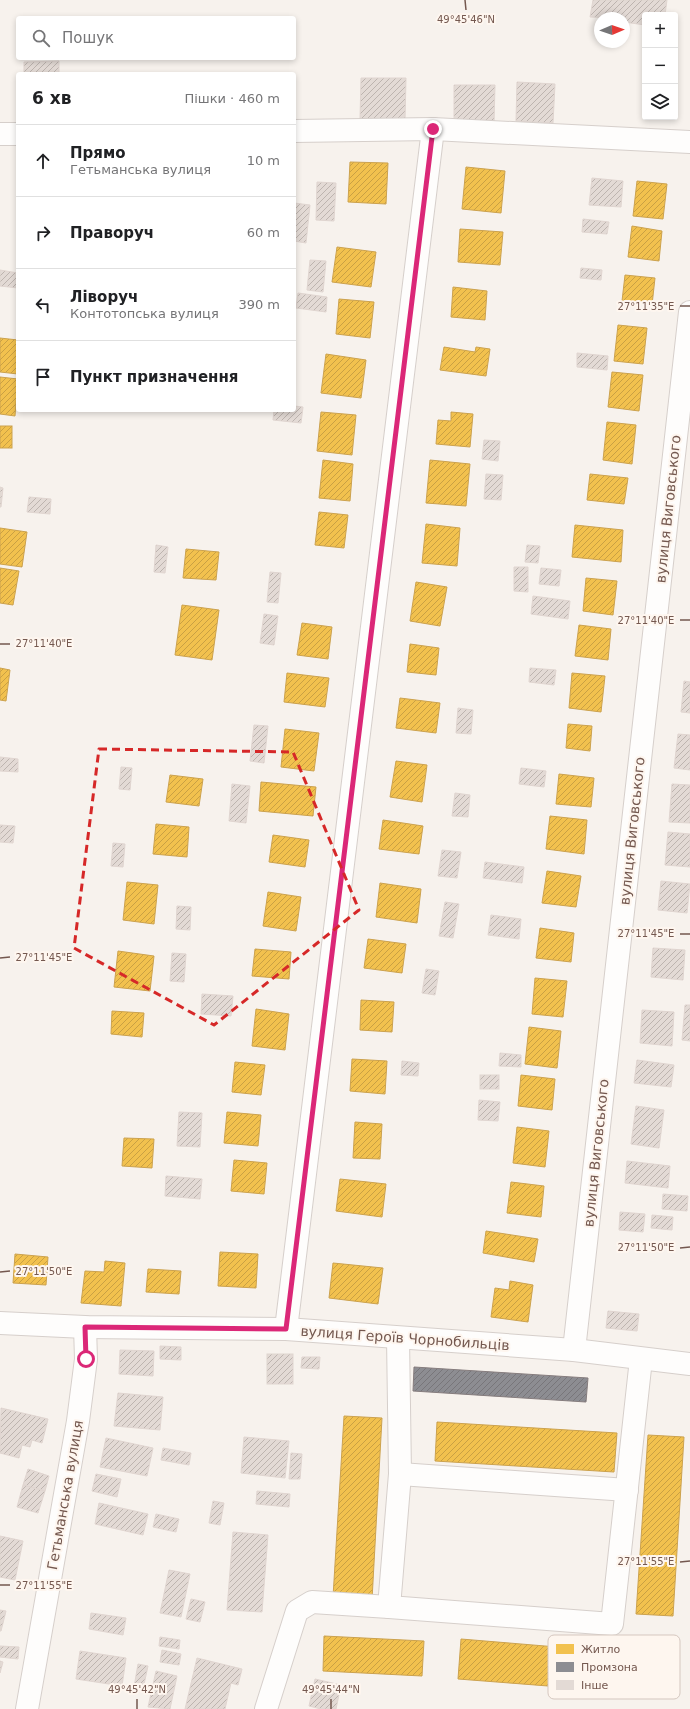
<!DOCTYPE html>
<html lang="uk">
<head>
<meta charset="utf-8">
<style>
  body { margin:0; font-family:"DejaVu Sans",sans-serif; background:#f2f2f2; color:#202124 }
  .controls { position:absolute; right:12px; top:12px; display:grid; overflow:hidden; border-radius:4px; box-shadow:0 2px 6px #0003 }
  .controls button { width:36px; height:36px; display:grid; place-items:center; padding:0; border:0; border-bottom:1px solid #e0e0e0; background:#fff; color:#202124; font:20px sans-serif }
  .compass { position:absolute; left:594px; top:12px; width:36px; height:36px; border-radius:50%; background:#fff; box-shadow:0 2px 6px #0003; rotate:88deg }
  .stop { position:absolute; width:12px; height:12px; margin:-9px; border:3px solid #db2777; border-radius:50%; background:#fff }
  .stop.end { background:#db2777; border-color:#fff; box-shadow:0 1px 4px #0008 }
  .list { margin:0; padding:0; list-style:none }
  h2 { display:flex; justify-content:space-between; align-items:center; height:52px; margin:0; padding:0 16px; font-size:17px }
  h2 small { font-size:13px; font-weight:400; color:#757577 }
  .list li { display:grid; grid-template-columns:26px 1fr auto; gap:12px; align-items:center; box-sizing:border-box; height:72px; padding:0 16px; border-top:1px solid #e0e0e0 }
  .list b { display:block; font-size:15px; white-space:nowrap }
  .list p { margin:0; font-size:13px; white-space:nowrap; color:#757577 }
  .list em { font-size:13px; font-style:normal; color:#757577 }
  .icon { flex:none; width:22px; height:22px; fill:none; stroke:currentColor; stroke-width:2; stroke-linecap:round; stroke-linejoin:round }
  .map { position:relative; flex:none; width:690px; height:1709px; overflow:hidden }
  .search { position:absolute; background:#fff; box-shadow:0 2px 6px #0003; left:16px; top:16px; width:280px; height:44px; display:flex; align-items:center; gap:10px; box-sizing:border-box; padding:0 14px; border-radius:4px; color:#757577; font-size:15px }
  .panel { position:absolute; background:#fff; box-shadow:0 2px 6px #0003; left:16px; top:72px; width:280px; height:340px; border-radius:4px }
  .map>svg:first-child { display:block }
</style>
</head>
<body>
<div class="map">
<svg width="690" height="1709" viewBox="0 0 690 1709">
  <defs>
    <pattern id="homes-hatch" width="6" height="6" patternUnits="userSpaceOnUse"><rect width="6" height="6" fill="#f2c14e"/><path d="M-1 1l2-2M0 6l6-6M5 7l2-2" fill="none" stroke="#c9a043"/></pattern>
    <pattern id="industry-hatch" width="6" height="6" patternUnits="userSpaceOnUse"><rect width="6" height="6" fill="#8d8d92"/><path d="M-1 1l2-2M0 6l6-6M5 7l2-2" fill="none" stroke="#78767a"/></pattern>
    <pattern id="building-hatch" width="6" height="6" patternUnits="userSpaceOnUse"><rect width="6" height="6" fill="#e3dad5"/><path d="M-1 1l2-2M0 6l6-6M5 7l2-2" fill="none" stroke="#bdb4af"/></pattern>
  </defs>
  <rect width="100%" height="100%" fill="#f7f2ed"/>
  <g fill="url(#homes-hatch)" stroke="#cca24e">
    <polygon points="350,162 388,163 386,204 348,202"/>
    <rect x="294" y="167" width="1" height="34"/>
    <polygon points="466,167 505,171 501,213 462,209"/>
    <polygon points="637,181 667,184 663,219 633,216"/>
    <polygon points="632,226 662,231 659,261 628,257"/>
    <polygon points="460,229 503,232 500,265 458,262"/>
    <polygon points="337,247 376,252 371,287 332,282"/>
    <polygon points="625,275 655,278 652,305 622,301"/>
    <polygon points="453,287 487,291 485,320 451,317"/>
    <polygon points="339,299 374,302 370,338 336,334"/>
    <polygon points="618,325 647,328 643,364 614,361"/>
    <polygon points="0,338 18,340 18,374 0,372"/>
    <polygon points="444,347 475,352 476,347 490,349 486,376 440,370"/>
    <polygon points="326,354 366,360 361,398 321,393"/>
    <polygon points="612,372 643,375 639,411 608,407"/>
    <polygon points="0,377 18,379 15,416 0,414"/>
    <polygon points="321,412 356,415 352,455 317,451"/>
    <polygon points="451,412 473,414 470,447 436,444 438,420 451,421"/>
    <polygon points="607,422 636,425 632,464 603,460"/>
    <rect x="0" y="426" width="12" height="22"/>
    <polygon points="323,460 353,464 350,501 319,498"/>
    <polygon points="430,460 470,464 466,506 426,503"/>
    <polygon points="590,474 628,478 624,504 587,500"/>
    <polygon points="319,512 348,515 344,548 315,545"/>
    <polygon points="426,524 460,528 457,566 422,563"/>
    <polygon points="575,525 623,530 621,562 572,557"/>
    <polygon points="0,528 27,532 22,567 0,564"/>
    <polygon points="186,549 219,552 216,580 183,578"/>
    <polygon points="0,568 19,571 13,605 0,603"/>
    <polygon points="586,578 617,581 613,615 583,611"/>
    <polygon points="416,582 447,587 440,626 410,621"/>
    <polygon points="182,605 219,610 212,660 175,655"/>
    <polygon points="302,623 332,627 328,659 297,655"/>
    <polygon points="579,625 611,629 608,660 575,656"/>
    <polygon points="410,644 439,648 436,675 407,672"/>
    <polygon points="0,668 10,670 6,701 0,700"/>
    <polygon points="287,673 329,678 325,707 284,702"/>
    <polygon points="572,673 605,676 601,712 569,708"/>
    <polygon points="400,698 440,703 436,733 396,728"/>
    <polygon points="568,724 592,726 590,751 566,748"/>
    <polygon points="285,729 319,733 314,771 281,767"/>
    <polygon points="396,761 427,765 422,802 390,797"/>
    <polygon points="559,774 594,778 591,807 556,804"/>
    <polygon points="170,775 203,779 199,806 166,802"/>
    <polygon points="261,782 316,787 313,816 259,811"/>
    <polygon points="550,816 587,820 584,854 546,849"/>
    <polygon points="383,820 423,826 419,854 379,849"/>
    <polygon points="156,824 189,827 187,857 153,854"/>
    <polygon points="273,835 309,840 305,867 269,862"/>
    <polygon points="547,871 581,876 576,907 542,903"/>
    <polygon points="127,882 158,885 154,924 123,920"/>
    <polygon points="380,883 421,889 417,923 376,917"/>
    <polygon points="268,892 301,897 296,931 263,926"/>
    <polygon points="540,928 574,933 571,962 536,958"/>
    <polygon points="368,939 406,944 402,973 364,968"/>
    <polygon points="255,949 291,952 289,979 252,976"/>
    <polygon points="118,951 154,956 150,991 114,987"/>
    <polygon points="535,978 567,981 563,1017 532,1014"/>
    <polygon points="361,1000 394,1002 392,1032 360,1030"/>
    <polygon points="256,1009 289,1014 285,1050 252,1046"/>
    <polygon points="112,1011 144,1013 142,1037 111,1034"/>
    <polygon points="529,1027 561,1031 557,1068 525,1064"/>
    <polygon points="352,1059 387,1061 385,1094 350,1091"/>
    <polygon points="235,1062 265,1065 261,1095 232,1092"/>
    <polygon points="521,1075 555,1079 552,1110 518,1106"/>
    <polygon points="227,1112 261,1115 258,1146 224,1143"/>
    <polygon points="355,1122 382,1124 380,1159 353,1158"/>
    <polygon points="517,1127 549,1131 545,1167 513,1163"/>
    <polygon points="124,1138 154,1139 152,1168 122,1166"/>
    <polygon points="234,1160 267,1163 264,1194 231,1191"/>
    <polygon points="340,1179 386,1184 382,1217 336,1211"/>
    <polygon points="511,1182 544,1186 541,1217 507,1213"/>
    <polygon points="486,1231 538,1239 534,1262 483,1253"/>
    <polygon points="220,1252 258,1254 256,1288 218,1286"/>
    <polygon points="15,1254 48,1257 46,1285 13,1283"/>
    <polygon points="105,1261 125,1263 121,1306 81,1303 85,1271 104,1272"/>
    <polygon points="333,1263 383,1268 378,1304 329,1298"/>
    <polygon points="148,1269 181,1271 179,1294 146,1292"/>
    <polygon points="510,1281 533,1285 528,1322 491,1317 495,1288 509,1290"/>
    <polygon points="344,1416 382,1418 372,1600 333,1597"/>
    <polygon points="437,1422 617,1433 614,1472 435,1461"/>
    <polygon points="648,1435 684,1437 673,1616 636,1614"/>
    <polygon points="324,1636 424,1641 422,1676 323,1671"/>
    <polygon points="461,1639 641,1654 638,1693 458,1679"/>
  </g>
  <polygon fill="url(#industry-hatch)" stroke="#867d7e" points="414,1367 588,1378 586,1402 413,1391"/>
  <g fill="url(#building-hatch)" stroke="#e0d5d0">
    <polygon points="593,0 667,0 665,15 645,15 645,25 624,22 624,18 590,17"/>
    <polygon points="59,61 59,74 24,74 24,62"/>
    <polygon points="361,78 406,78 405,120 360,119"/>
    <polygon points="517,82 555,84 553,123 516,121"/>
    <polygon points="454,85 495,85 494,123 454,122"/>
    <polygon points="592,178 623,181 621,207 589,205"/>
    <polygon points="317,182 336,183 334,221 316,220"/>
    <polygon points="294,203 310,205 306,243 294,241"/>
    <polygon points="583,219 609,222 607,234 582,232"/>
    <polygon points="310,260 326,261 323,292 307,290"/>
    <polygon points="581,268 602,270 601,280 580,278"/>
    <polygon points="0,270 18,273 18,288 0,286"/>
    <polygon points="298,293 327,297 326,312 296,308"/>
    <polygon points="577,353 608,356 607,370 577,367"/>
    <polygon points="294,406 303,407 301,423 273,420 274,410 294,410"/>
    <polygon points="484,440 500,441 498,461 482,459"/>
    <polygon points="486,474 503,475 501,500 484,499"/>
    <polygon points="0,487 3,488 1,507 0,507"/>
    <polygon points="29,497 51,499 50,514 27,512"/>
    <polygon points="156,545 168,547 165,573 154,572"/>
    <polygon points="527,545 540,546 538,563 525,562"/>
    <polygon points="514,567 528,567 528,592 514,591"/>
    <polygon points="541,568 561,570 559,586 539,584"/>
    <polygon points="270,572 281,573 278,603 267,602"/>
    <polygon points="533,596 570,601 568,619 531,614"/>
    <polygon points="264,614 278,616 274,645 260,643"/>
    <polygon points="530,668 556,670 554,685 529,682"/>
    <polygon points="684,681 690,682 690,713 681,712"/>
    <polygon points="458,708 473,710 471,734 456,733"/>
    <polygon points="254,725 268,726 264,763 250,761"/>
    <polygon points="678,734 690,735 690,770 674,768"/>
    <polygon points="0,757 18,759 18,772 0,771"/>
    <polygon points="121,767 132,768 130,790 119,789"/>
    <polygon points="521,768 546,771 544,787 519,784"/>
    <polygon points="232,784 250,786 246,823 229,821"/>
    <polygon points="672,784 690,785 690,823 669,822"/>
    <polygon points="455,793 470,795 468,817 452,816"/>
    <polygon points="0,825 15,826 13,843 0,842"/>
    <polygon points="668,832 690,834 690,867 665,865"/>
    <polygon points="113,843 125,844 123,867 111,866"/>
    <polygon points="442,850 461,852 457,878 438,876"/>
    <polygon points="485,862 524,867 522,883 483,878"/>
    <polygon points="661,881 690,884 687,913 658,910"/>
    <polygon points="445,902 459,904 453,938 439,936"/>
    <polygon points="177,906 191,907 190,930 176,929"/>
    <polygon points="491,915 521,919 519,939 488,935"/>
    <polygon points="653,948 685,950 683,980 651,977"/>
    <polygon points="172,953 186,954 184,982 170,981"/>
    <polygon points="426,969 439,971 435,995 422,993"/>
    <polygon points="202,994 233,996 231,1016 201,1014"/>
    <polygon points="685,1005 690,1005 690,1041 682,1040"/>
    <polygon points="642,1010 674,1012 672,1046 640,1043"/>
    <polygon points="500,1053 521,1055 521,1067 499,1066"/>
    <polygon points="637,1060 674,1065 671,1087 634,1083"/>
    <polygon points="402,1061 419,1063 418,1076 401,1075"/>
    <rect x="480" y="1075" width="19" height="14"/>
    <polygon points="479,1100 500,1102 498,1121 478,1120"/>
    <polygon points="636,1106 664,1110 659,1148 631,1144"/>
    <polygon points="179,1112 202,1113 200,1147 177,1146"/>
    <polygon points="627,1161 670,1166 668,1188 625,1183"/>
    <polygon points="166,1176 202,1179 200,1199 165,1196"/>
    <polygon points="663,1194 688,1196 687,1211 662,1209"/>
    <polygon points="620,1212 645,1214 643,1232 619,1230"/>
    <polygon points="652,1215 673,1217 672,1230 651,1228"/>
    <polygon points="608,1311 639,1314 637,1331 606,1328"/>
    <polygon points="160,1346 181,1347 181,1360 160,1359"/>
    <polygon points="120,1350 154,1351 153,1376 119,1374"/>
    <rect x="267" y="1354" width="26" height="30"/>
    <polygon points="302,1357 320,1357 319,1369 301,1368"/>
    <polygon points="118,1393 163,1397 160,1430 114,1426"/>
    <polygon points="1,1408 48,1419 42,1443 32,1440 30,1447 22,1445 19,1458 0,1453"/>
    <polygon points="244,1437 289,1441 285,1478 241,1473"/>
    <polygon points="106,1438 153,1448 147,1476 100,1467"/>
    <polygon points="163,1448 191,1453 189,1465 161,1460"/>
    <polygon points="291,1453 302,1454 300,1479 289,1479"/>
    <polygon points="28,1469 49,1476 45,1491 23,1485"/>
    <polygon points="96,1474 121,1479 117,1497 92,1491"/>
    <polygon points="23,1485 45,1491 38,1513 17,1507"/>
    <polygon points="257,1491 290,1494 289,1507 256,1504"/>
    <polygon points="213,1501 224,1503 220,1525 209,1523"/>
    <polygon points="99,1503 148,1514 143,1535 95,1524"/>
    <polygon points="156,1514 179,1519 176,1532 153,1527"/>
    <polygon points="233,1532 268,1535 262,1612 227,1610"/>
    <polygon points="0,1536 23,1541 15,1580 0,1577"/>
    <polygon points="169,1570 190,1574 181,1617 160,1613"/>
    <polygon points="191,1599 205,1602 200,1622 186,1619"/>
    <polygon points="0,1610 6,1611 1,1631 0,1631"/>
    <polygon points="91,1613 126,1618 123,1635 89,1629"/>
    <polygon points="160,1637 180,1640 179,1649 159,1646"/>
    <polygon points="0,1646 19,1647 18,1659 0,1657"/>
    <polygon points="162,1650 181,1654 179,1665 160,1662"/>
    <polygon points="80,1651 126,1658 122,1686 76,1679"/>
    <polygon points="197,1658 242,1669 238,1685 231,1683 225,1709 185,1709"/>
    <polygon points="0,1661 3,1662 0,1673"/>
    <polygon points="138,1664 148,1666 143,1689 134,1687"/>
    <polygon points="156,1671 177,1676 170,1709 148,1707"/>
    <polygon points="315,1679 341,1685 336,1709 321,1709 309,1706"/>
  </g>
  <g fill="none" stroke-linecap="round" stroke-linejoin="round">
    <g stroke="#d6cfcb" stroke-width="24">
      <g id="minor">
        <polyline points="294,131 433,129 690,142"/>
        <polyline points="0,134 18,134"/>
        <polyline points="0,1323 85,1327 286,1329 574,1350 690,1364"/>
        <polyline points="286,1329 433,129"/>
        <polyline points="398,1338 400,1474 389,1607 612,1624 641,1359"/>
        <polyline points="574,1350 690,312"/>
        <polyline points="400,1474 627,1490"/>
        <polyline points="27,1709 78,1421 86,1359 85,1327"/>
        <polyline points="266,1709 297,1611 312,1602 389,1607"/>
      </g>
    </g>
    <use href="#minor" stroke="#fefdfc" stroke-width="22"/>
  </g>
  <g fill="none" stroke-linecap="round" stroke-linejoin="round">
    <polyline stroke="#db2777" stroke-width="5" points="86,1359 85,1327 286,1329 433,129"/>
  </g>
  <path fill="none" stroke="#d62828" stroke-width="3" stroke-dasharray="8 5" stroke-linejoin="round" d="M99,749l194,3 66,158 -145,115 -140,-77z"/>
  <path fill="none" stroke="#74584f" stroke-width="1.5" d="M465,0l1,10M680,306h10M680,620h10M0,644h10M680,934h10M0,958l10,-1M680,1248l10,-1M0,1272l10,-1M680,1562l10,-1M0,1585h10M137,1699v10M331,1699v10"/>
  <g text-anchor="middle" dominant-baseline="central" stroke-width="4" stroke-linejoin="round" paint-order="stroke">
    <g font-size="14" fill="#74584f" stroke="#fef6ef">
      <text transform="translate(668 509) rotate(-84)">вулиця Виговського</text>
      <text transform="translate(632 831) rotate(-84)">вулиця Виговського</text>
      <text transform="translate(596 1153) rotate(-84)">вулиця Виговського</text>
      <text transform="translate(405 1338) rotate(4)">вулиця Героїв Чорнобильців</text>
      <text transform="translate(65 1495) rotate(-80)">Гетьманська вулиця</text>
    </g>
  </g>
  <rect x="548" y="1635" width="132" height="64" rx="6" fill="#fef6ef" stroke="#d5c7bf" stroke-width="1"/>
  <rect x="556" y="1644" width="18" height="10" fill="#f2c14e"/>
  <rect x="556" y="1662" width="18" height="10" fill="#8d8d92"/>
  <rect x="556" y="1680" width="18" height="10" fill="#e3dad5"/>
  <g font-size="11" fill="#74584f">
    <text x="581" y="1653">Житло</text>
    <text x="581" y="1671">Промзона</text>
    <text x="581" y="1689">Інше</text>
  </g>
  <g font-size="10" text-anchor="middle" fill="#74584f" stroke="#fef6ef" stroke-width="4" stroke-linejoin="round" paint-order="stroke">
    <text x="466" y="23">49°45'46"N</text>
    <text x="646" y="310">27°11'35"E</text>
    <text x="646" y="624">27°11'40"E</text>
    <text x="44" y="647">27°11'40"E</text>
    <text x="646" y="937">27°11'45"E</text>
    <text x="44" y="961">27°11'45"E</text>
    <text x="646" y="1251">27°11'50"E</text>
    <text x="44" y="1275">27°11'50"E</text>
    <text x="646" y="1565">27°11'55"E</text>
    <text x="44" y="1589">27°11'55"E</text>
    <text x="137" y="1693">49°45'42"N</text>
    <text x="331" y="1693">49°45'44"N</text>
  </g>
</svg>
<div class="controls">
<button>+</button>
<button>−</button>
<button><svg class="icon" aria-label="layers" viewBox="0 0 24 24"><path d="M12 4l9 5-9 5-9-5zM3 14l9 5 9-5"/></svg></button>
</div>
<svg class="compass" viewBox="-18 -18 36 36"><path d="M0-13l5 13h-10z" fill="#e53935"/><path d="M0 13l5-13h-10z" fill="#757577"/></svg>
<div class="stop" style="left:86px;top:1359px"></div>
<div class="stop end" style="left:433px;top:129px"></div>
<div class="search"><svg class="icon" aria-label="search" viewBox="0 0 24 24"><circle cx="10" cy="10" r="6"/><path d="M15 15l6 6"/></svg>Пошук</div>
<section class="panel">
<h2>6 хв<small>Пішки · 460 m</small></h2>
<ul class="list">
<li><svg class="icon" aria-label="ahead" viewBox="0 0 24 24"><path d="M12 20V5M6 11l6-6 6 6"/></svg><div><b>Прямо</b><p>Гетьманська вулиця</p></div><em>10 m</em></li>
<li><svg class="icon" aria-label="right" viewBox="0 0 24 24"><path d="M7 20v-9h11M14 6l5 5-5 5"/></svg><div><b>Праворуч</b></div><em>60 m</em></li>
<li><svg class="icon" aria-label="left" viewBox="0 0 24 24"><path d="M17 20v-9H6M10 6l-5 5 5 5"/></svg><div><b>Ліворуч</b><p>Контотопська вулиця</p></div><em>390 m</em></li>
<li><svg class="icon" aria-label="arrive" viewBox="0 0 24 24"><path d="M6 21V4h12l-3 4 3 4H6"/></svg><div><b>Пункт призначення</b></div></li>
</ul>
</section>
</div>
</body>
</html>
